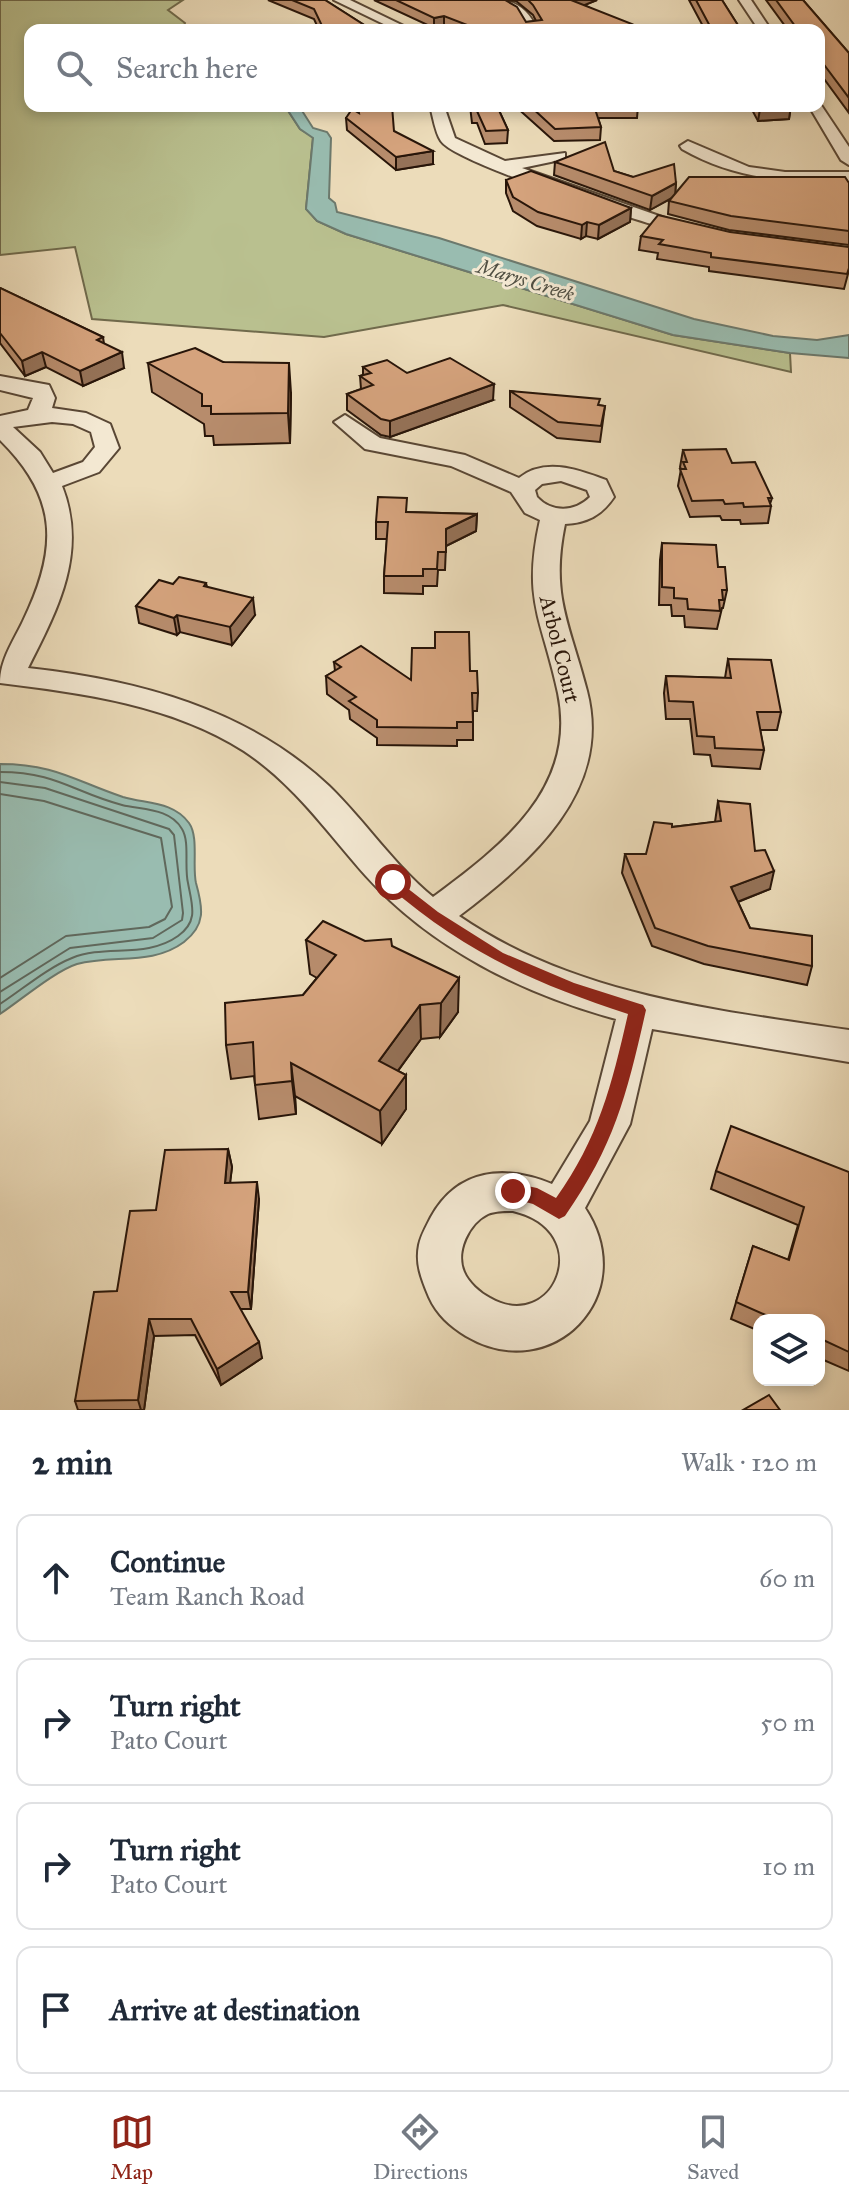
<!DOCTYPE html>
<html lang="en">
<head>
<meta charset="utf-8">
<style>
  body { margin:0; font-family:"IM FELL Great Primer",serif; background:#f2f2f3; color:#1f2937 }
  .controls { position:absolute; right:24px; bottom:24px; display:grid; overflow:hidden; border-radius:16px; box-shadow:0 4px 12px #0003 }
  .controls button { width:72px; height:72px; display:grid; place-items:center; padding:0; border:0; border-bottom:2px solid #e0e1e3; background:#fff; color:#1f2937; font:40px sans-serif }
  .stop { position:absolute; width:24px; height:24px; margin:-18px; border:6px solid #8f2418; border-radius:50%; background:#fff }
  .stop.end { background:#8f2418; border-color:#fff; box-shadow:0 2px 8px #0008 }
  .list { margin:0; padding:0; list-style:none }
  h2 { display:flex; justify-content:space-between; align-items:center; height:104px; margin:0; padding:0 32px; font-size:34px }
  h2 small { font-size:26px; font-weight:400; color:#747a83 }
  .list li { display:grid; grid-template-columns:52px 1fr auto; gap:24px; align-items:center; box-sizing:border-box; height:128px; margin:0 16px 16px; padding:0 16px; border:2px solid #e0e1e3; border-radius:16px }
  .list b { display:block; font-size:30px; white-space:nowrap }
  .list p { margin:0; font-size:26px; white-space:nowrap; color:#747a83 }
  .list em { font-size:26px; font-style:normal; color:#747a83 }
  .icon { flex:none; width:44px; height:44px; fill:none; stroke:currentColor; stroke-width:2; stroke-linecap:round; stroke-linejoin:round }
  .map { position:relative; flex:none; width:849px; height:1410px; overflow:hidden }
  .search { position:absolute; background:#fff; box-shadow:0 4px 12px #0003; left:24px; right:24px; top:24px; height:88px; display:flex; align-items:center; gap:20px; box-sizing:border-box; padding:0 28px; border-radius:16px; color:#747a83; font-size:30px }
  .sheet { height:680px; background:#fff }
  nav { display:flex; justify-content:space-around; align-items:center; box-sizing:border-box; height:112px; border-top:2px solid #e0e1e3; background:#fff; font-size:22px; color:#747a83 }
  nav a { display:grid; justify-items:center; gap:4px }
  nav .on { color:#8f2418 }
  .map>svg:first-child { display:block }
</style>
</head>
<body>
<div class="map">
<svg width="849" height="1410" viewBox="0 0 849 1410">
  <rect width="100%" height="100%" fill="#ecdcba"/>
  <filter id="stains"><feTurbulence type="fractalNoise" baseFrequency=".0025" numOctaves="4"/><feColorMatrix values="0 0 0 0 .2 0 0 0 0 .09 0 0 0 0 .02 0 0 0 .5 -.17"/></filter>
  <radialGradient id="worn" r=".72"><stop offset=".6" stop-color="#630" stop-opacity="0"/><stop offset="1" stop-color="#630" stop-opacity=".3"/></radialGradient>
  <polygon fill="#b9c08f" stroke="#706a4c" stroke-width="2" points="0,0 183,0 168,10 185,23 182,30 30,30 30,106 285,106 300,129 313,137 306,209 317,221 346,234 673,335 790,353 791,372 503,305 324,337 92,319 75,247 0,255"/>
  <g fill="#99bcb0" stroke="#6c796d" stroke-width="2">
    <polygon points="285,106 299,106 313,128 327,132 331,138 329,198 335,203 337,212 439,238 694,319 773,336 817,340 849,335 849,358 790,353 673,335 346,234 317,221 306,209 313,138 300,129"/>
    <path d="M0,764c55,0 75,17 123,33 23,7 50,4 66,26 10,14 3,43 7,60 7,25 10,42 -12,59 -32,24 -71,12 -107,22 -22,7 -56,36 -77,50z"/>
  </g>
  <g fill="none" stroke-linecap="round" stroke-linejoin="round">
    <g stroke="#60685c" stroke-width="2">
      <path d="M0,772c56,0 73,20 122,33 20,5 48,3 60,24 8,13 2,38 6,54 4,22 11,38 -10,53 -32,23 -73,8 -106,22 -25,10 -49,31 -72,46"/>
      <polyline points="0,782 45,788 169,829 174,835 183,913 182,920 153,938 70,948 0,992"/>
      <polyline points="0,794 44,801 161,838 172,907 165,919 149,927 66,936 0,978"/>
    </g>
    <g stroke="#594735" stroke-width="4">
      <g id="minor">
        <polygon points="334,0 350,0 412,30 396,30"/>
        <path d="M494,0c23,0 34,10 44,30h-12l-7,-14z"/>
        <polygon points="739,0 751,0 771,30 759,30"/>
        <polygon points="819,102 849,147 849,165 841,160 809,106 819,106"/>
        <path d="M430,106h14l11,32 50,23 60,-8v6l-43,9 180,63 -9,5c-37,-9 -237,-72 -252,-95 -6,-9 -8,-25 -11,-35z"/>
        <path d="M688,141l61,26 36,5h64v10c-61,0 -113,-2 -167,-33l-2,-3z"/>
        <path d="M0,376l49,9 6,13 -3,10 34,5 24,11 9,24 -20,24 -37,14c26,66 -4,123 -34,182 110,12 219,41 301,118 37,36 64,78 104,111 69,-51 145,-109 125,-204 -16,-75 -36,-92 -18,-173l-15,-7 -14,-21 -60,-26 -86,-17 -31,-27 11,-7 35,23 85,17 54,23c26,-21 60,-8 87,2l8,17c-12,18 -27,26 -49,27 -15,72 5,100 22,167 26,100 -57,171 -128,225 115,79 255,94 390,114v32l-197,-33 -22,95 -45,84c57,87 -33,179 -119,128 -16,-10 -29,-21 -37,-39 -7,-17 -14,-33 -10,-52 2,-10 8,-20 12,-28 27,-49 74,-52 121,-33l38,-63 26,-102c-93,-25 -185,-71 -250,-143 -40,-45 -71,-91 -122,-125 -72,-46 -161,-58 -244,-68 0,-23 13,-41 23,-62 35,-72 36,-123 -23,-181v-24l28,-6 5,-12 -33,-8zM52,422l21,2 18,8 4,15 -12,15 -30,11 -13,-21 -27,-25zM561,481l26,9 3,7c-15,15 -38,16 -53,0l-2,-7 7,-6zM513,1211c85,20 41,124 -23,87 -10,-5 -22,-16 -26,-26 -9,-20 5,-49 24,-58 7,-3 17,-3 25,-3z"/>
      </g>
    </g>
    <use href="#minor" fill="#f3e8d2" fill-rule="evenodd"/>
  </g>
  <g fill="#b78c6c" stroke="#281509" stroke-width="2">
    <polygon points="268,0 325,0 372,30 319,30 314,19"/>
    <polygon points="374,0 505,0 526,22 536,21 533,15 516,1 506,0 597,0 584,5 632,30 452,30 444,27 434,28"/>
    <polygon points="689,0 722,0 741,30 705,30"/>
    <polygon points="766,0 803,0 849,53 849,113 819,72 819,30 788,30"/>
    <polygon points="470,106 497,106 508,130 507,143 485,144 477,123 472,123"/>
    <polygon points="515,106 638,106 637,118 598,118 601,127 600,140 554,141"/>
    <polygon points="750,106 791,106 789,119 758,121"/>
    <polygon points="359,113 394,131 433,164 396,170 347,130 346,118"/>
    <polygon points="555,162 614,171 633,177 676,183 675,194 849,183 849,245 729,230 668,214 669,201 672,198 650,210 554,175"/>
    <polygon points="506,180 631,208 630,222 598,239 586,236 581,239 537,226 513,211 506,193"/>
    <polygon points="730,232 849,270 844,289 709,271 709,267 657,259 658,253 639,250 641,236"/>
    <polygon points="0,288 103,337 104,344 124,368 83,386 46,367 25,376 0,343"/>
    <polygon points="223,362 291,393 290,443 214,445 213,436 205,436 204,424 152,392 148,363"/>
    <polygon points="363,367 407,373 493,400 390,437 381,435 347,410 347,394 361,389 360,376 363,375"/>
    <polygon points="510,391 605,406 600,442 557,438 510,407"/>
    <polygon points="683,450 732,463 772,498 770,504 771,506 768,523 741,524 740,520 722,520 720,516 690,517 678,486 681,469 680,467"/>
    <polygon points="407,512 477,514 476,531 446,546 445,570 438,570 437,586 423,586 423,594 384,593 384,576 387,539 376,539 376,522"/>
    <polygon points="662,543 718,567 727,590 723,608 722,608 717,629 685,627 684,616 672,616 671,605 659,605 660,560"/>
    <polygon points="206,583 207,587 255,615 232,645 180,632 177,635 139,623 136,606 173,584"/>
    <polygon points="728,659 781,712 777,730 760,730 764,750 760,769 712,766 710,755 694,754 690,719 666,719 664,693 666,676 725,678"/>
    <polygon points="334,662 411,680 470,671 478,693 477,711 473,711 473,740 457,740 457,746 377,745 377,738 350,719 349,710 327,694 326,676 335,671"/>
    <polygon points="718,801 755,851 770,889 738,902 750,928 812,966 807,985 704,964 652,946 622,873 625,854 646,854 672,827 715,822"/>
    <polygon points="306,940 365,941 392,946 458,1012 440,1037 421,1039 398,1071 406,1075 406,1109 382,1144 295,1096 296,1114 259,1119 254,1076 231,1079 226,1045 303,995 317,978 310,974"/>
    <polygon points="228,1149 232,1167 230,1182 259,1199 251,1309 240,1309 262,1358 221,1385 195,1335 154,1336 144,1410 78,1410 75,1401 117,1291 156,1210"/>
    <polygon points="716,1171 849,1172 849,1371 819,1358 819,1320 759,1320 759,1331 731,1319 753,1246 788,1260 798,1225 711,1189"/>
  </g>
  <g fill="#957258" stroke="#281509" stroke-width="2">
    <polygon points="570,0 597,0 570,11"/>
    <polygon points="444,16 444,27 434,28 434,18"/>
    <polygon points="791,106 789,119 758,121 760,109"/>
    <polygon points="433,151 433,164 396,170 396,157"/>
    <polygon points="676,183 675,196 650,210 652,196"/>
    <polygon points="631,208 630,222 598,239 599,225"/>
    <polygon points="587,222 586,236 581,239 582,225"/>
    <polygon points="42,352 46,367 25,376 22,361"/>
    <polygon points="122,352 124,368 83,386 80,371"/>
    <polygon points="289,363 291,393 290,443 288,413"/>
    <polygon points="494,384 493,400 390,437 390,421"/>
    <polygon points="477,514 476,531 446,546 446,529"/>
    <polygon points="253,598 255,615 232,645 230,627"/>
    <polygon points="177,615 180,632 177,635 174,618"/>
    <polygon points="774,871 770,889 727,906 731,887"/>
    <polygon points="459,978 458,1012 440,1037 441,1003"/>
    <polygon points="420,1005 421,1039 380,1095 379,1061"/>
    <polygon points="291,1063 295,1096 296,1114 292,1081"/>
    <polygon points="406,1075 406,1109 382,1144 380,1111"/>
    <polygon points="228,1149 232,1167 228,1200 225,1183"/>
    <polygon points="257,1182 259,1199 251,1309 248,1292"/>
    <polygon points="149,1319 154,1336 144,1410 141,1410 138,1400"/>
    <polygon points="259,1342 262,1358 221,1385 217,1369"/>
  </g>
  <g fill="#d5a37d" stroke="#281509" stroke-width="2">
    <polygon points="292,0 325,0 372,30 324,30 314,9"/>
    <polygon points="396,0 505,0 517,7 526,22 542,20 533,5 528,0 571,0 632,24 625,30 480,30 444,16 434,18"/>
    <polygon points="696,0 722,0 741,30 712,30"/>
    <polygon points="776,0 803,0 849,53 849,98 819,58 819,30 798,30"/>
    <polygon points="358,106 392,106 394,131 433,151 396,157 346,118 352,109 359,113"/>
    <polygon points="472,106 497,106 508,130 486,131 477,111 472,111"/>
    <polygon points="530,106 594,106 601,127 555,129"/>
    <polygon points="758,106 791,106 760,109"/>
    <polygon points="605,142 614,171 633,177 674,164 676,183 652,196 555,162"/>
    <polygon points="531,171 631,208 599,225 587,222 582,225 538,212 513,197 506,180"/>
    <polygon points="689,177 845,177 849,183 849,231 731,216 669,201"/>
    <polygon points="658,215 730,232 849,247 849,268 847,274 711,257 711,253 659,244 663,240 641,236"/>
    <polygon points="0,288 103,337 97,340 122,352 80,371 42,352 22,361 0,333"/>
    <polygon points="195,348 223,362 289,363 288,413 211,414 211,406 202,406 202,394 148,363"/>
    <polygon points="450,358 494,384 390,421 381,419 347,394 373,385 360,376 371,373 363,367 387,360 407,373"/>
    <polygon points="510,391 600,399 598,405 605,406 601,426 558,422"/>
    <polygon points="726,449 732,463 755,462 772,498 768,498 771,506 744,507 743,503 725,504 723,500 692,501 680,469 686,469 683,462 687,462 683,450"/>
    <polygon points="378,497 407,498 406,512 477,514 446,529 446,552 438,552 437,569 423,569 423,576 384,576 388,522 376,522"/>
    <polygon points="662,543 716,545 718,567 725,567 727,590 722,590 723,600 719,600 720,611 688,609 687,599 674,598 674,588 662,587"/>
    <polygon points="179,577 206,583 204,586 253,598 230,627 177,615 174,618 136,606 159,580 173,584"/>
    <polygon points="435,632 469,632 470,671 477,671 478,693 472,693 473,722 457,722 457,728 377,727 377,720 349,701 356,697 326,676 341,667 334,662 361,646 411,680 412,648 435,648"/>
    <polygon points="728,659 771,660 781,712 757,712 764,750 715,748 714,737 697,736 693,702 669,701 666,676 731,678"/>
    <polygon points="718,801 750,804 755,851 765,850 774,871 731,887 750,928 812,936 812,966 708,946 655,928 625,854 646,854 654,822 672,824 672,827 721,821"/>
    <polygon points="323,921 365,941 391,939 392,946 459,978 441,1003 420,1005 379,1061 406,1075 380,1111 291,1063 292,1081 255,1085 253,1042 226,1045 225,1003 303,995 336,955 306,940"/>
    <polygon points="731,1126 849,1172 849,1352 819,1338 819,1320 777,1320 736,1302 753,1246 789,1260 804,1207 716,1171"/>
    <polygon points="228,1149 225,1183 257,1182 248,1292 231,1292 259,1342 217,1369 191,1319 149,1319 138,1400 75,1401 94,1292 117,1291 130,1211 156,1210 165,1150"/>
    <polygon points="769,1395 780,1410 743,1410"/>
  </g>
  <path fill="#8f2418" d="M393,877l45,35 65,41 71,30 69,22 3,5c-19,84 -31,134 -81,206l-6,3 -26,-15 -26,-7 -3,-6 9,-8 24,5 19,10c43,-60 56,-114 72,-184 -95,-31 -163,-62 -240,-128l-2,-4z"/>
  <g text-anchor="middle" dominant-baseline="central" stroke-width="6" stroke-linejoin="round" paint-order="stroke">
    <g font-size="20" font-style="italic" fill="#504f43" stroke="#f3e8d2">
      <text transform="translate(526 280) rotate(17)">Marys Creek</text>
    </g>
    <g font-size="22" fill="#281509" stroke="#f3e8d2">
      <text transform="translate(560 649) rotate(76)">Arbol Court</text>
    </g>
  </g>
  <rect width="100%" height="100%" filter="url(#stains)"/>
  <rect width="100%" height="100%" fill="url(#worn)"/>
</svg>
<div class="controls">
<button><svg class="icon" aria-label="layers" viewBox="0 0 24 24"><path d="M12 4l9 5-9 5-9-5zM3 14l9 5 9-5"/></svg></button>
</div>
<div class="stop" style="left:393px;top:882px"></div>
<div class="stop end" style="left:513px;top:1191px"></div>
<div class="search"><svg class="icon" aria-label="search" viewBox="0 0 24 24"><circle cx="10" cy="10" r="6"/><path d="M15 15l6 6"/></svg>Search here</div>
</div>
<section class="sheet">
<h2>2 min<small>Walk · 120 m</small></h2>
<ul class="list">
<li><svg class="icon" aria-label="ahead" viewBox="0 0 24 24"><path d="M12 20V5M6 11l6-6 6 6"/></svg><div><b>Continue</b><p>Team Ranch Road</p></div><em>60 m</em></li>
<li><svg class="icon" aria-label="right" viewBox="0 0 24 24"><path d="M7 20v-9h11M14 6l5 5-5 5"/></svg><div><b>Turn right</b><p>Pato Court</p></div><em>50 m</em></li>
<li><svg class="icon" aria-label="right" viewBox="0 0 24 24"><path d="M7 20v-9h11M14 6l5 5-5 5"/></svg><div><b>Turn right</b><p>Pato Court</p></div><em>10 m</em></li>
<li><svg class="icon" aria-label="arrive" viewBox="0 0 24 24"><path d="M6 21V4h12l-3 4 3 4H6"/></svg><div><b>Arrive at destination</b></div></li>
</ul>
</section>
<nav>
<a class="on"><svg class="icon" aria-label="map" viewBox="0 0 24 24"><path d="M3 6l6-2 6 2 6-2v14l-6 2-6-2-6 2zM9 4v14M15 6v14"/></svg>Map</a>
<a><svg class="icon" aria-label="directions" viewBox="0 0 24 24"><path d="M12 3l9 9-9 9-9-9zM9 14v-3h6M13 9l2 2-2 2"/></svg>Directions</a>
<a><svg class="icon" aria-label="saved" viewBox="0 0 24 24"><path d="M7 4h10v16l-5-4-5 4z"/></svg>Saved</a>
</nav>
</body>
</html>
